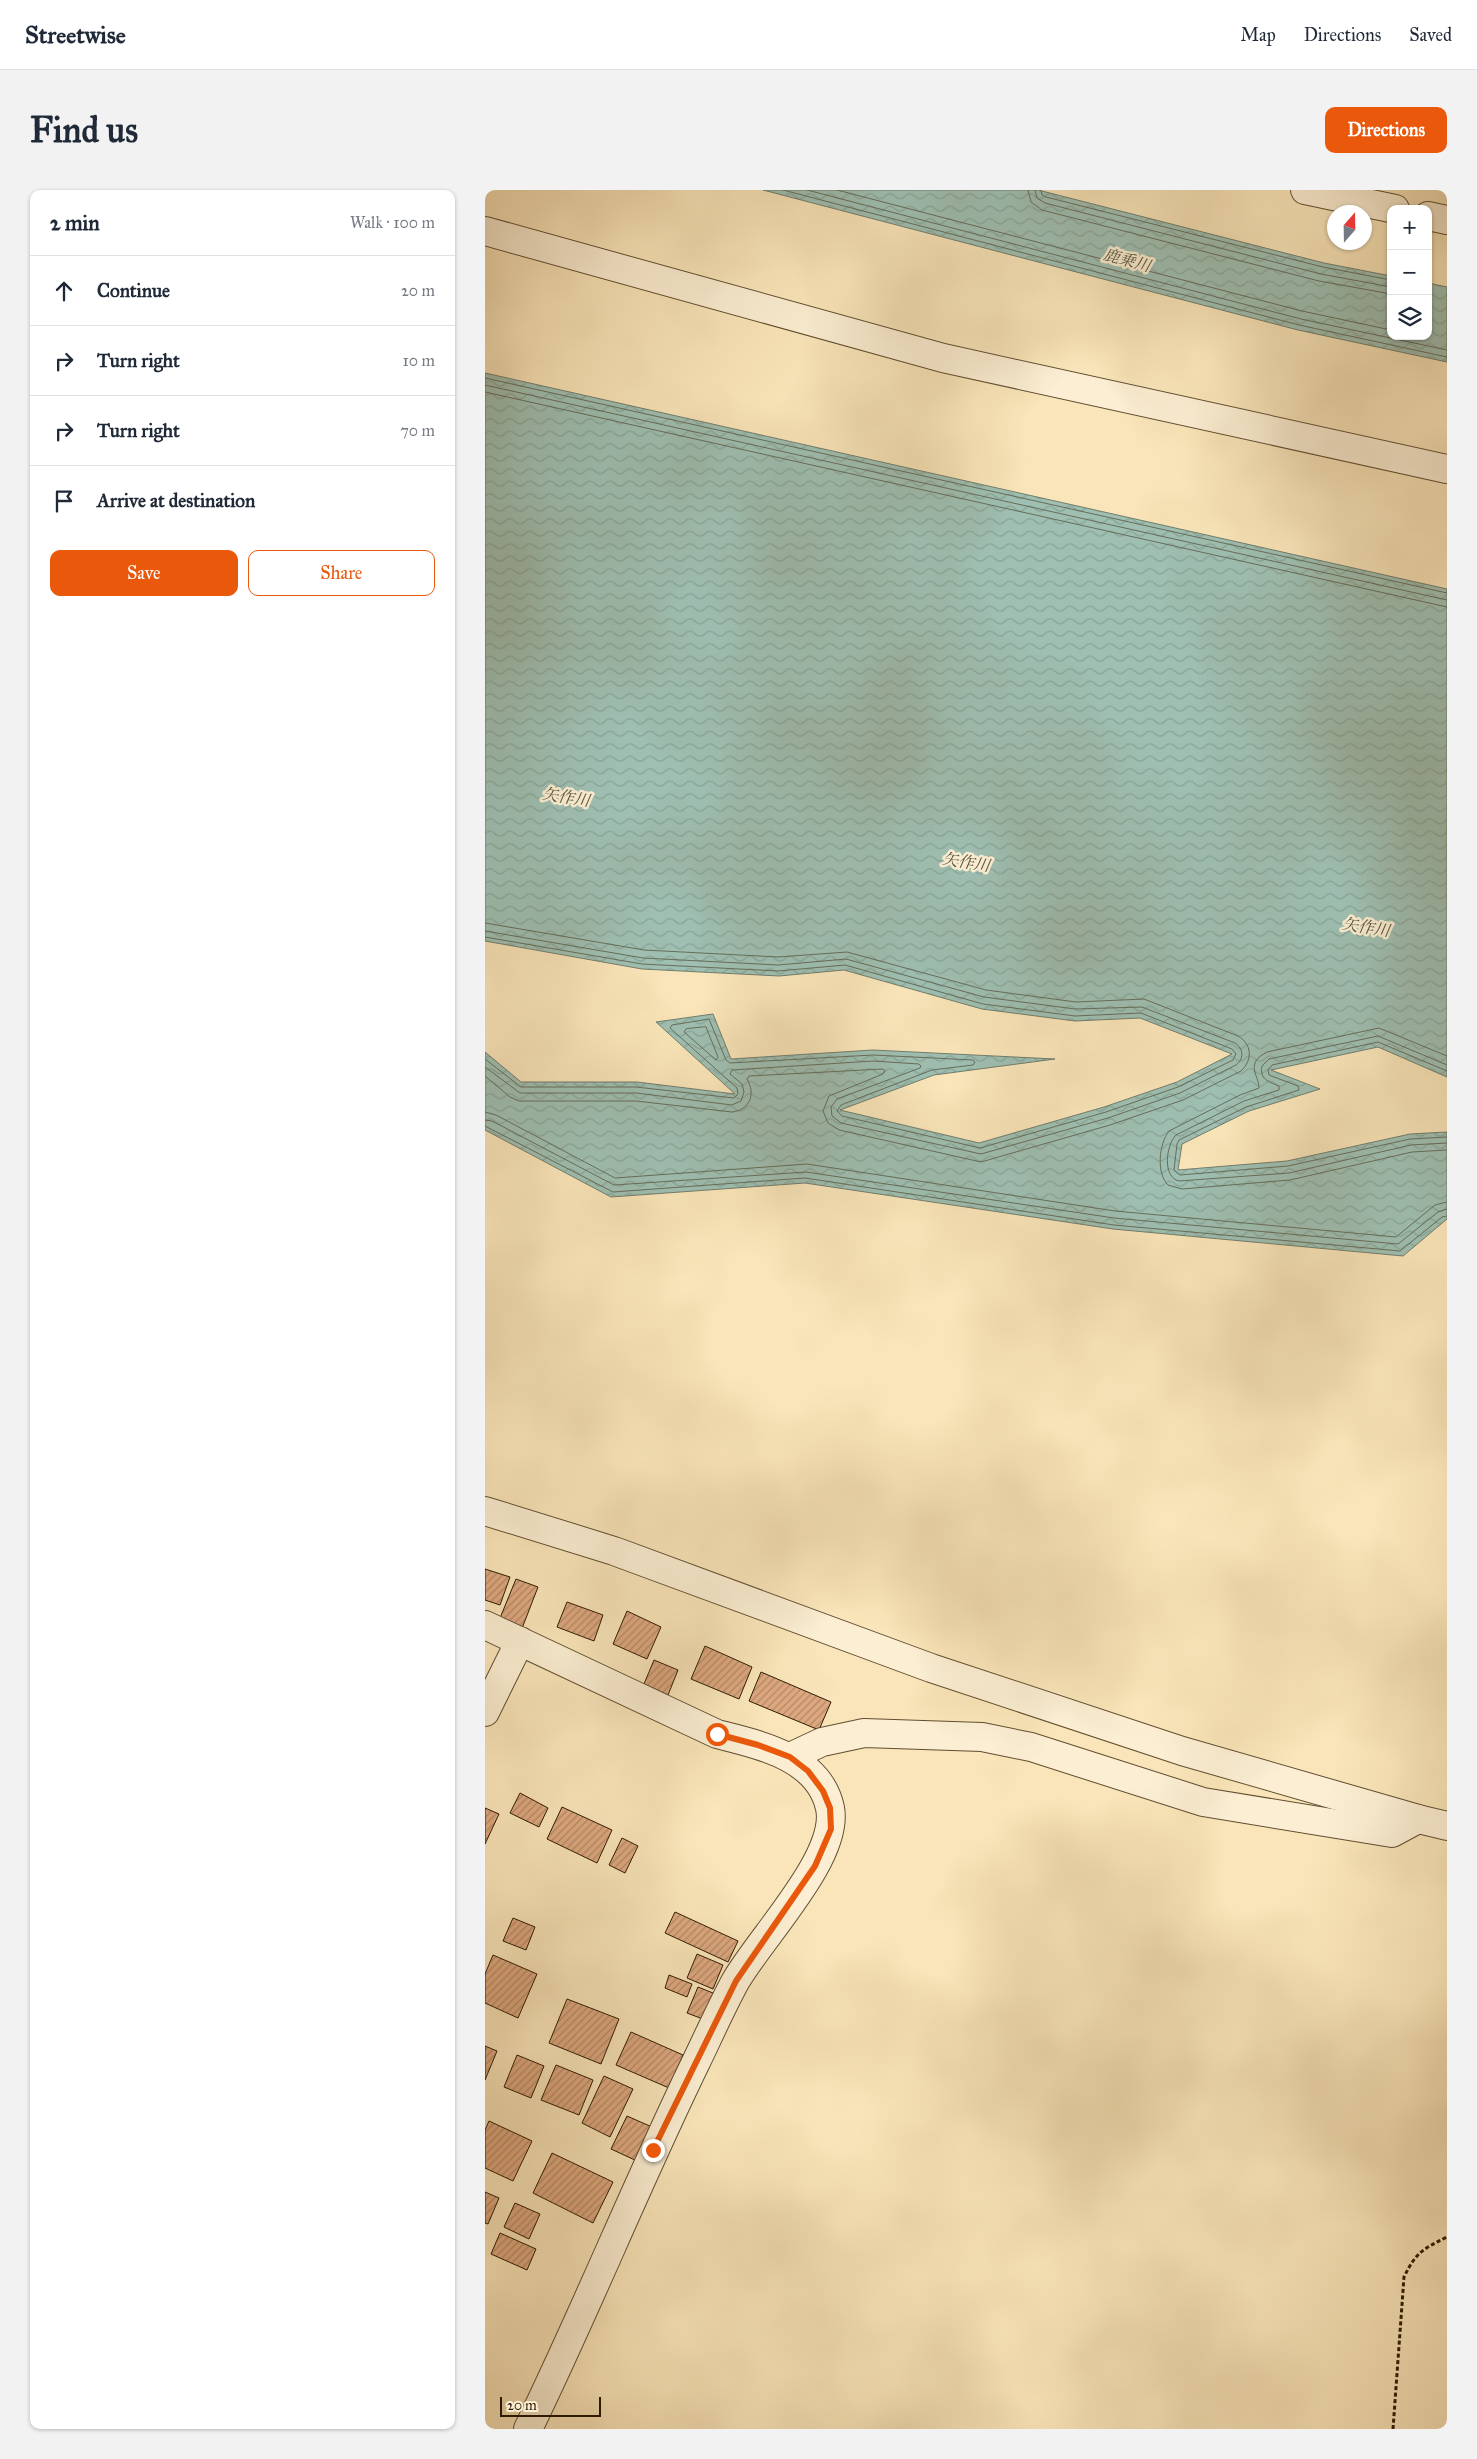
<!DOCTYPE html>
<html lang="en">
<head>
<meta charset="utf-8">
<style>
  body { margin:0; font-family:"IM FELL Great Primer","Noto Serif JP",serif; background:#f2f2f3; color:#1f2937 }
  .controls { position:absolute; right:15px; top:15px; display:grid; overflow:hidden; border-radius:10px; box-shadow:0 1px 4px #0004 }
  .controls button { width:45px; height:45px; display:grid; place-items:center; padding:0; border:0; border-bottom:1px solid #e0e1e3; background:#fff; color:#1f2937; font:25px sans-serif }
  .compass { position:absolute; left:842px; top:15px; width:45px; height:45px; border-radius:50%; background:#fff; box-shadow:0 1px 4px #0004; rotate:20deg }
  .scale { position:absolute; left:15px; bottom:12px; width:101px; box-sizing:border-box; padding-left:5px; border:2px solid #2e1b02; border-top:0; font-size:14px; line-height:18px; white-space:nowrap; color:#2e1b02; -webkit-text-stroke:4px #fbeed2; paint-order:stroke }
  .stop { position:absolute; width:15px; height:15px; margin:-11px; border:4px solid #ea580c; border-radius:50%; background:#fff }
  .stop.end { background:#ea580c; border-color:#fff; box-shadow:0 1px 5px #0008 }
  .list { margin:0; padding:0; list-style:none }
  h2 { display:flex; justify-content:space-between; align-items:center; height:65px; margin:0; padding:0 20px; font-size:21px }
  h2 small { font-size:16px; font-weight:400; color:#747a83 }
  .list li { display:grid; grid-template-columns:32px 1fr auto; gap:15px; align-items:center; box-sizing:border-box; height:70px; padding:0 20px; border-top:1px solid #e0e1e3 }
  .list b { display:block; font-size:19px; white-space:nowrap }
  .list em { font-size:16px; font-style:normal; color:#747a83 }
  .actions { display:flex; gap:10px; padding:15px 20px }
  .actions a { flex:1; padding:11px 0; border:1px solid #ea580c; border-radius:10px; text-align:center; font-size:18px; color:#ea580c }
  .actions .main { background:#ea580c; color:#fff }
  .icon { flex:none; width:28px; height:28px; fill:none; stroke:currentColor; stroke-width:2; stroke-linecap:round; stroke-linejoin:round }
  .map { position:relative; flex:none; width:962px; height:2239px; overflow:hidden; border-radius:10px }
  header { display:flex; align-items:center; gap:30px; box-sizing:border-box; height:70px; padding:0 25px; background:#fff; border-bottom:1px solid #e0e1e3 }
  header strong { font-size:24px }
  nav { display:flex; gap:28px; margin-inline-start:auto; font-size:18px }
  .intro { display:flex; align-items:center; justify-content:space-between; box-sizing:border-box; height:120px; padding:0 30px }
  h1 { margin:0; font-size:35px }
  .button { padding:12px 22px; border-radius:10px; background:#ea580c; color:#fff; font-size:18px; font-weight:700 }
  main { display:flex; gap:30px; padding:0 30px }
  aside { flex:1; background:#fff; border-radius:10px; box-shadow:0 1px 4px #0004 }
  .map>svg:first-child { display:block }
</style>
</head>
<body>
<header>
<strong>Streetwise</strong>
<nav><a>Map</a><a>Directions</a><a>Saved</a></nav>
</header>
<div class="intro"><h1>Find us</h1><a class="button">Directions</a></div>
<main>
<aside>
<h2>2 min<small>Walk · 100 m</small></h2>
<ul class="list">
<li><svg class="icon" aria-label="ahead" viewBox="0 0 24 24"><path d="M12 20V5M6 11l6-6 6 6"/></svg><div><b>Continue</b></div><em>20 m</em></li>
<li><svg class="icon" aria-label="right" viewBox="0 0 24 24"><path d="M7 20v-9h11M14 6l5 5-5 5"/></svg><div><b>Turn right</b></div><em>10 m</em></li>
<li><svg class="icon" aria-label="right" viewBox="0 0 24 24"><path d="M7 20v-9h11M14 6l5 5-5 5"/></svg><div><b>Turn right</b></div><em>70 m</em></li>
<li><svg class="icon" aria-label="arrive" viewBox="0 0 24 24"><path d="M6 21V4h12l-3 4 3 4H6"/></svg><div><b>Arrive at destination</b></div></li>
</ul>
<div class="actions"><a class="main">Save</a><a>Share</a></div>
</aside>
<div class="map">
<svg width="962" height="2239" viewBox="0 0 962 2239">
  <defs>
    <pattern id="water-waves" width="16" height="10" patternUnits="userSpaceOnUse" patternTransform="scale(1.25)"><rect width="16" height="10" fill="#9ebfb2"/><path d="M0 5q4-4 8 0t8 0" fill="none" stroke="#88a497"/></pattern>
    <pattern id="building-hatch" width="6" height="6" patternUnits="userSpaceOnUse" patternTransform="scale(1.25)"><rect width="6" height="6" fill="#dda87f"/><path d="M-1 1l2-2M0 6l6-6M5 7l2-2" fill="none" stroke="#b48866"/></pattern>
  </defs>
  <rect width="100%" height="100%" fill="#f9e5b9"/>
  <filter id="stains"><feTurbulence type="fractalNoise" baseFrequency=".004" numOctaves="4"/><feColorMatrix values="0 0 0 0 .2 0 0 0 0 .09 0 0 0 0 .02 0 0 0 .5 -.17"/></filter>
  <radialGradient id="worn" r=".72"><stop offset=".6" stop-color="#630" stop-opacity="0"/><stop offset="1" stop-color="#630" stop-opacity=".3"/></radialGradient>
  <g fill="url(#water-waves)" stroke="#717d6c">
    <polygon points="278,0 553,0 839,73 906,86 906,146 943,146 943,93 962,97 962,172 813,140"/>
    <polygon points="0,183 962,399 962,887 893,857 786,880 835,899 764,921 697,954 693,980 802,971 925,944 962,942 962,1029 918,1066 628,1039 320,993 126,1007 0,940 0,862 36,892 152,892 250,904 171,832 228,824 246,869 388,860 570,869 449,885 355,920 494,953 619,917 692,892 747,864 655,828 590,831 497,819 359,780 294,786 157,779 0,751"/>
  </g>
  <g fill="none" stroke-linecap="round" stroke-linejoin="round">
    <g stroke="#666d5a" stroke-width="1">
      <polyline points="298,0 814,135 962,167"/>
      <polyline points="322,0 816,129 962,160"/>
      <polyline points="352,0 817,121 906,140"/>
      <polyline points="543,0 546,12 557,20 834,91 906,104"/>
      <polyline points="550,0 552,8 560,13 836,84 906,97"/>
      <polyline points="556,0 557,5 561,7 838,77 906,90"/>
      <polyline points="0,188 962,403"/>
      <polyline points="0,195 962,410"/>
      <polyline points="0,202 962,417"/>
      <path d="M0,733l159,27 134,7 69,-5 139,38 90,12 68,-3 94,37c14,8 15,24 3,35l-58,29 -73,25 -129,37 -142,-32 -11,-7 -5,-12 6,-15 54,-22 2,-3 -2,-2 -134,7 -2,3c9,15 3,31 -15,33l-96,-11h-117l-9,-4 -25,-21"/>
      <path d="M0,741l158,27 135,7 68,-6 138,38 91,12 67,-2 93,36c9,6 9,16 1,22l-56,28 -72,25 -127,36 -140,-31 -9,-7 -1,-9 6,-8 83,-31 1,-2 -2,-2 -46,-3 -141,9 -2,4 12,10 2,8 -3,9 -9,4 -96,-12h-116l-35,-26"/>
      <polyline points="0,747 157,774 293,781 360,775 498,814 590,826 656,823 747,859 751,864 748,870 693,897 621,922 495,958 357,926 352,921 356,915 447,880 488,875 490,872 488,870 388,865 245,873 241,870 224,829 187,835 185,838 252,898 253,904 249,908 151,897 36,897 0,869"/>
      <polygon points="221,837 233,867 231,870 199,842 201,839"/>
      <path d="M962,866l-68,-28 -112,24c-23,12 -8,23 -8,36l-19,7 -71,36c-10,13 -13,42 -1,54l14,4 108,-9 122,-28 35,-2"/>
      <path d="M962,875l-69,-29 -109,23 -7,7c-3,13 7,16 17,20v4l-35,11 -68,34c-10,10 -14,42 3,46l110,-8 122,-28 36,-2"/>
      <polyline points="962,881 893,852 787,875 783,880 784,885 813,896 814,900 761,917 694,950 692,954 689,980 695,985 803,976 925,949 962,947"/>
      <polyline points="0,922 11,925 130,988 322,974 630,1021 911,1047 950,1015 962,1012"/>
      <polyline points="0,930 7,931 129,995 321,982 629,1028 913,1054 953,1022 962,1019"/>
      <polyline points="0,936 128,1002 320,988 629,1035 915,1061 957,1027 962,1026"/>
    </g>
  </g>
  <g fill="url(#building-hatch)" stroke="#2e1b02">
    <polygon points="0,1379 25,1387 15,1415 0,1410"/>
    <polygon points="31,1389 53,1397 36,1441 13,1433"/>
    <polygon points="82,1412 118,1425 109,1451 72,1437"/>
    <polygon points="142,1421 176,1437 162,1469 128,1454"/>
    <polygon points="220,1456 267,1477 254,1509 206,1489"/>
    <polygon points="169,1470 193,1480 183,1505 159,1494"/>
    <polygon points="276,1482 346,1512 334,1540 264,1511"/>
    <polygon points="35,1603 63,1618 54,1637 25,1623"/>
    <polygon points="77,1617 127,1640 112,1673 62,1649"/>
    <polygon points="0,1618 14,1624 0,1654"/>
    <polygon points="137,1648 153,1656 140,1683 124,1675"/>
    <polygon points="190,1722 253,1751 243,1772 180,1743"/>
    <polygon points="28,1728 50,1737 41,1760 18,1751"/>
    <polygon points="212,1764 238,1775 228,1799 202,1788"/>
    <polygon points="8,1765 52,1784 33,1828 0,1813 0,1784"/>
    <polygon points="184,1785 207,1794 202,1807 180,1798"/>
    <polygon points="213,1797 233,1805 223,1831 202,1823"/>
    <polygon points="82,1809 134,1829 116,1874 64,1853"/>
    <polygon points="146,1842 198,1865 184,1898 131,1875"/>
    <polygon points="0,1856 12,1861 0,1890"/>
    <polygon points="32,1865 59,1876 46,1908 19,1897"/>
    <polygon points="71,1875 108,1890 94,1925 56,1910"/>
    <polygon points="119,1886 148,1899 125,1947 97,1933"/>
    <polygon points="142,1926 167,1937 152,1971 126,1959"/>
    <polygon points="4,1931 47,1951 28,1991 0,1978 0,1940"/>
    <polygon points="67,1963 128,1992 108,2033 48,2003"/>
    <polygon points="0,2002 14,2008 3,2034 0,2033"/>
    <polygon points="30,2013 55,2024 44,2049 19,2037"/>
    <polygon points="15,2043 51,2059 42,2080 6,2064"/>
  </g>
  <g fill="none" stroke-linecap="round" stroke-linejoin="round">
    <g stroke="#614e30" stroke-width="30">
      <g id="street">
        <polyline points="820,0 910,19"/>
        <polyline points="943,26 962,30"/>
        <polyline points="0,41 458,168 962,279"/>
        <polyline points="0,1321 129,1361 446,1478 697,1561 933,1629 962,1636"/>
        <path d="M0,1435l232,109c43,11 102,23 113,74 10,49 -71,131 -95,174 -14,26 -26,53 -39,80 -59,121 -109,246 -168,367"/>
        <polyline points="0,1522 35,1451"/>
        <polyline points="305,1567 337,1552 379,1543 497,1547 546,1557 718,1612 907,1643 933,1629"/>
      </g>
    </g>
    <path stroke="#2e1b02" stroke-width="3" stroke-dasharray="4 2.5" stroke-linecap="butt" d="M908,2239l11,-152c12,-25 19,-28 43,-40"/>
    <use href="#street" stroke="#fbeed2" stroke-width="28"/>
  </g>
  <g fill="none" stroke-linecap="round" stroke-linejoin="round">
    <polyline stroke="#ea580c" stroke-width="6" points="168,1960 251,1791 330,1676 346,1639 345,1618 338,1601 323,1581 305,1567 273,1555 232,1544"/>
  </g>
  <g text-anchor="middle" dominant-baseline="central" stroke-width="5" stroke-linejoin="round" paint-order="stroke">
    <g font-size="16" font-style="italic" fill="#555440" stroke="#fbeed2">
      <text transform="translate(642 70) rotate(15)">鹿乗川</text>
      <text transform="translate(81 607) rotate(9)">矢作川</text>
      <text transform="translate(481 672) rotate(9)">矢作川</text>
      <text transform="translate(881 737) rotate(9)">矢作川</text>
    </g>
  </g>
  <rect width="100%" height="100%" filter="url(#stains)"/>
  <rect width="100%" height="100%" fill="url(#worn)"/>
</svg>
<div class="controls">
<button>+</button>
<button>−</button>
<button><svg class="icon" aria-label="layers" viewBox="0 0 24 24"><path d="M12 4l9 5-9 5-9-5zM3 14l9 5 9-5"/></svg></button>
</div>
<svg class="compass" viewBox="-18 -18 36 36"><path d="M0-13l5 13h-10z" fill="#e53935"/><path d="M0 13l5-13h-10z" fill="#747a83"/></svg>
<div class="scale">20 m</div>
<div class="stop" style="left:232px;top:1544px"></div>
<div class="stop end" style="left:168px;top:1960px"></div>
</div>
</main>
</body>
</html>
